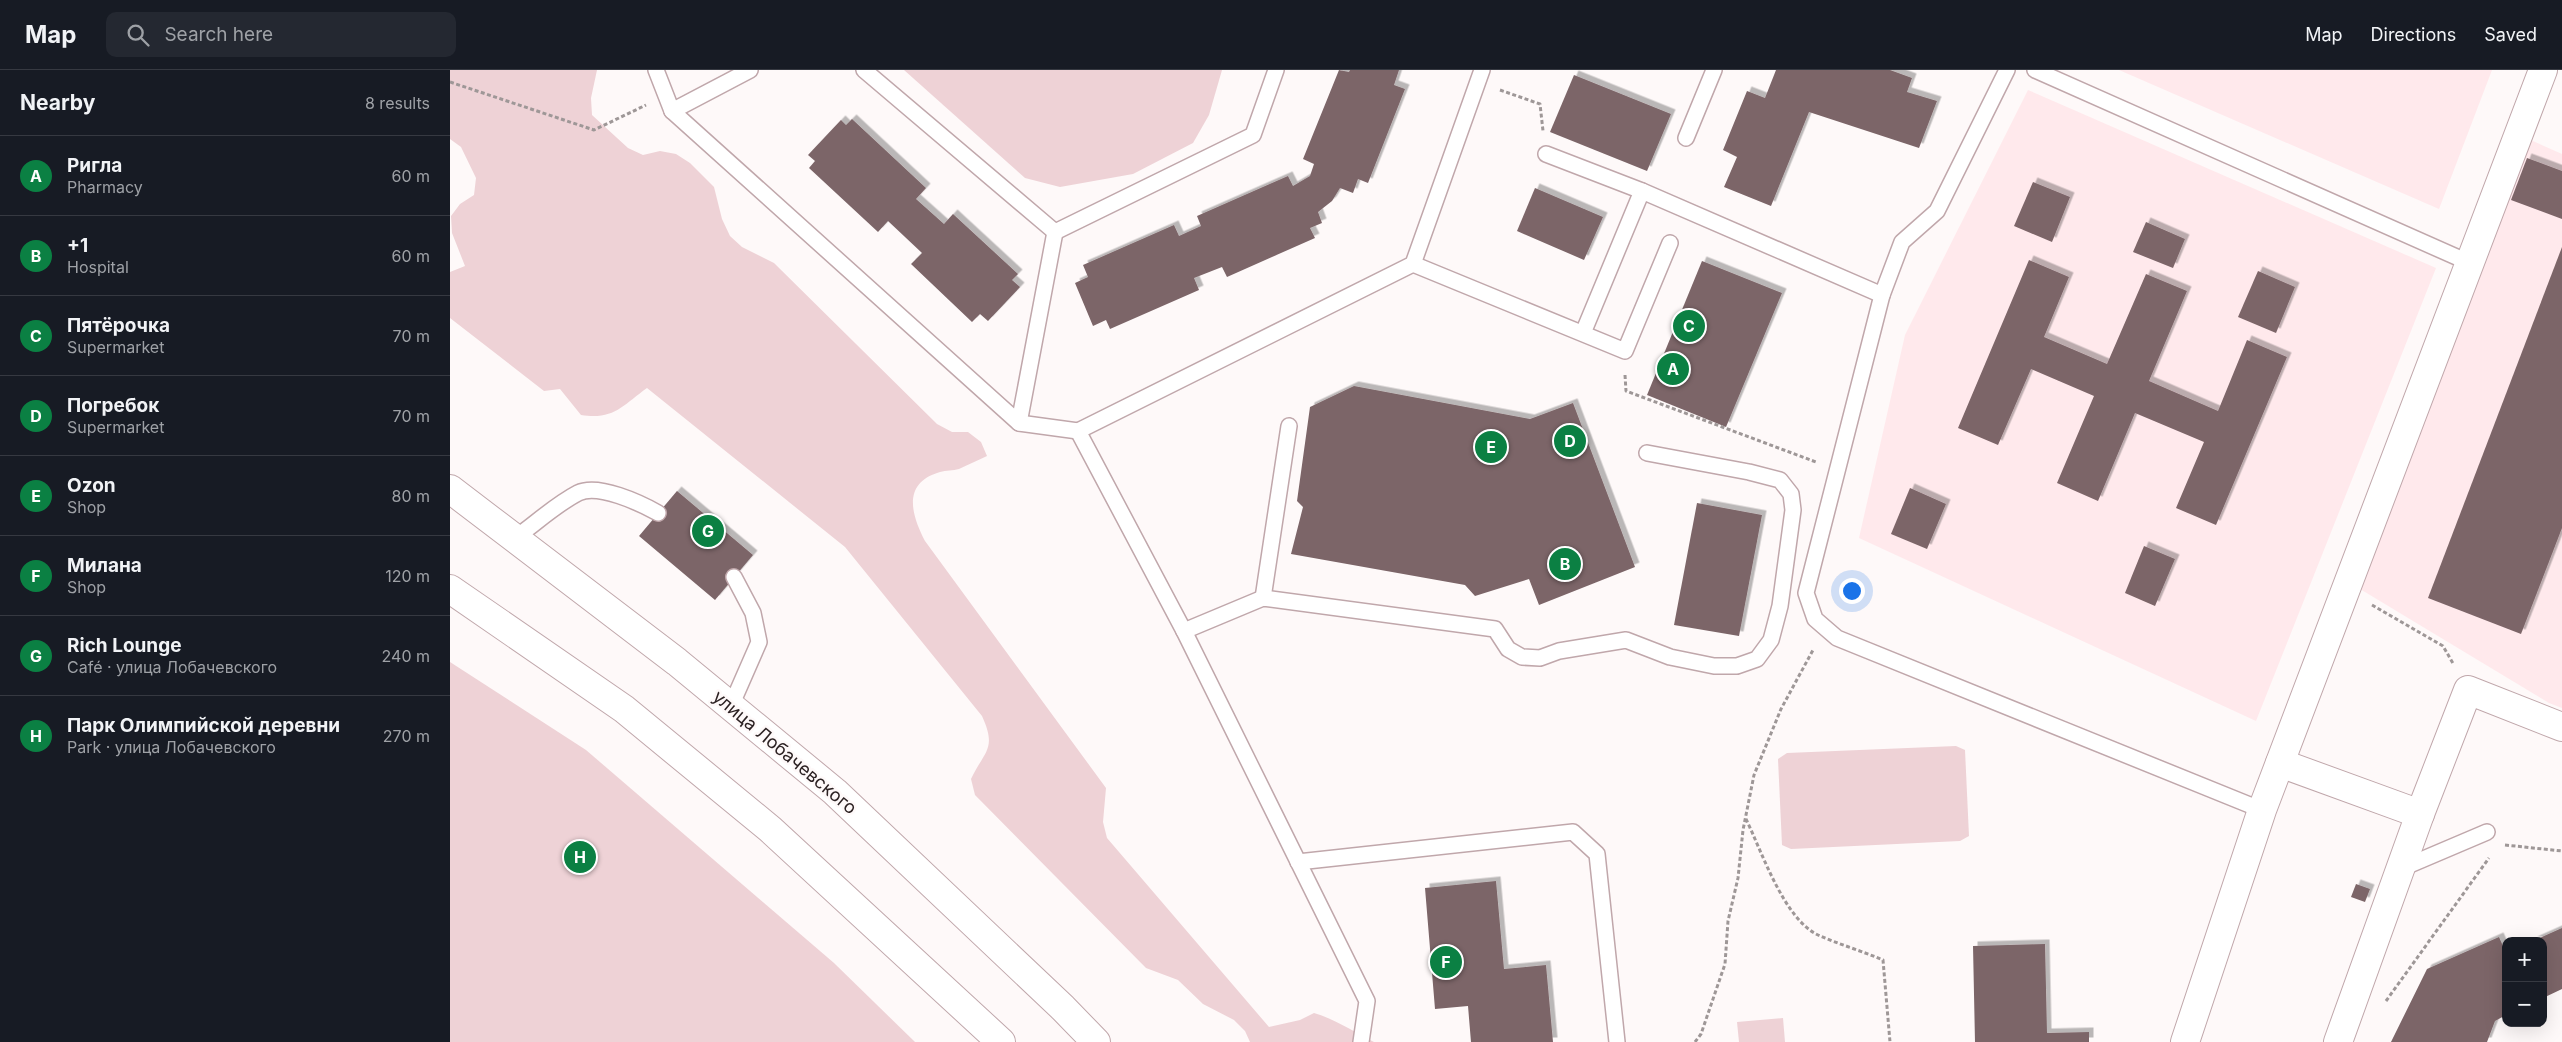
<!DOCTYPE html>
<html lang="en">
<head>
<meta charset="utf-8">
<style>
  body { margin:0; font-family:Inter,sans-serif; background:#242831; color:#f1f3f6 }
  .controls { position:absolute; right:15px; bottom:15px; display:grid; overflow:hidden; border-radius:10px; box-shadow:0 5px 20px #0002 }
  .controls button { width:45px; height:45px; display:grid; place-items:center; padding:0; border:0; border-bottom:1px solid #363941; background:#171b24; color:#f1f3f6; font:25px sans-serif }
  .you { position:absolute; left:1401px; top:520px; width:18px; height:18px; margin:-12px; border:4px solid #fff; border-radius:50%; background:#1a73e8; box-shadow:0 0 0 8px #1a73e833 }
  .badge { display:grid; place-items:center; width:32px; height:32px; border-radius:50%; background:#0b8043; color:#fff; font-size:16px; font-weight:700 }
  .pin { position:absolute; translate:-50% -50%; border:2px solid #fff; box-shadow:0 1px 5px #0006 }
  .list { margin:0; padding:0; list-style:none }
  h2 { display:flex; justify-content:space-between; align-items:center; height:65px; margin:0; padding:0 20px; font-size:21px }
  h2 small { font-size:16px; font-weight:400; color:#9ea1a6 }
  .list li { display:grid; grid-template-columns:32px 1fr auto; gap:15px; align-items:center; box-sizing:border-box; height:80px; padding:0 20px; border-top:1px solid #363941 }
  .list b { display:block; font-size:19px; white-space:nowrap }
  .list p { margin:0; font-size:16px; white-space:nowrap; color:#9ea1a6 }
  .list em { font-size:16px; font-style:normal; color:#9ea1a6 }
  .icon { flex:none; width:28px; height:28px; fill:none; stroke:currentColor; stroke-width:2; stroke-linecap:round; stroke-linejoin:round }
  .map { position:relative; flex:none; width:2112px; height:972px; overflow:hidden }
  header { display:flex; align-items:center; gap:30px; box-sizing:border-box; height:70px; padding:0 25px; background:#171b24; border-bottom:1px solid #363941 }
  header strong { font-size:24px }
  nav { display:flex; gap:28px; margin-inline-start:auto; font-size:18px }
  .search { width:350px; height:45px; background:#242831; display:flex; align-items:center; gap:12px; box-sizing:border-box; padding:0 18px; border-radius:10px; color:#9ea1a6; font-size:19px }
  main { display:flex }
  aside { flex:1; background:#171b24 }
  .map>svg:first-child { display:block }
</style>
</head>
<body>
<header>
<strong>Map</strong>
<div class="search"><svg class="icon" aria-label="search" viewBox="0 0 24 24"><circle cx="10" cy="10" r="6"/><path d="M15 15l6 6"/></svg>Search here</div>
<nav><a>Map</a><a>Directions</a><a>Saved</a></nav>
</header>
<main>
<aside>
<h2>Nearby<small>8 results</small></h2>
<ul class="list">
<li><span class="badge">A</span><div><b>Ригла</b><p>Pharmacy</p></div><em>60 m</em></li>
<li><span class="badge">B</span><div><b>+1</b><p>Hospital</p></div><em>60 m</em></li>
<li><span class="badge">C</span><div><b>Пятёрочка</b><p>Supermarket</p></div><em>70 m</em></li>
<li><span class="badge">D</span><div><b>Погребок</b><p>Supermarket</p></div><em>70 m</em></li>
<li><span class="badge">E</span><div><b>Ozon</b><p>Shop</p></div><em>80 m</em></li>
<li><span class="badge">F</span><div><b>Милана</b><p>Shop</p></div><em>120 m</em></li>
<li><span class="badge">G</span><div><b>Rich Lounge</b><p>Café · улица Лобачевского</p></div><em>240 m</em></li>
<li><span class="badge">H</span><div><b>Парк Олимпийской деревни</b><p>Park · улица Лобачевского</p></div><em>270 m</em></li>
</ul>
</aside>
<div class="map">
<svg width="2112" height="972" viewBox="0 0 2112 972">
  <defs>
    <filter id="shadow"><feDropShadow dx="4.5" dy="-4.5" stdDeviation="0" flood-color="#0004"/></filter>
  </defs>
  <rect width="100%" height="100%" fill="#fef9f9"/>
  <g fill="#ffe9ec">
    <polygon points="1669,0 2042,0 1989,139"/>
    <polygon points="1578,20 1986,198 1806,651 1409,468 1455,265"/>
    <polygon points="2076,68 2112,84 2112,638 2099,633 1910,519"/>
  </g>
  <g fill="#eed2d6">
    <path d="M0,0h147l-6,28 1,17 36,33 15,7 17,-4 16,3 14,9 24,24 8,32 8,17 12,11 32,16 163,161 15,8h16l13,10 6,14c-9,4 -19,9 -28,13 -6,2 -13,1 -19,3 -38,11 -29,42 -15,69l181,247 -3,34 4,16 162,189 31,-7 14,-7c21,6 40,19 60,29h-124l-5,-11 -11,-11 -31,-16 -25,-24 -32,-12 -171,-173 -4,-16c14,-29 26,-30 11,-63l-137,-169 -198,-159c-25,18 -33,32 -66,27l-21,-26 -16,2 -94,-73v-46l15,-6 -13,-33 -1,-17 9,-12 14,-9 2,-17 -15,-31 -11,-8z"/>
    <polygon points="454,0 772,0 759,45 743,73 683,104 610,117 575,108"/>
    <polygon points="0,592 136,680 384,893 465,972 0,972"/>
    <polygon points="1506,676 1515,680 1519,766 1510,771 1341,779 1332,775 1328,689 1337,683"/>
    <polygon points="1333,948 1335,972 1289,972 1287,952"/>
  </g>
  <g fill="#7c6568" filter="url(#shadow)">
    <polygon points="889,0 899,2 900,0 949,0 944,15 955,19 918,113 908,109 903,123 890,118 882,131 868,142 872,153 860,158 865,168 777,207 772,197 744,208 749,220 660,259 656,250 643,256 625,213 638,207 633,195 724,155 729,166 751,156 747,146 838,106 843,116 860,106 864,94 853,89"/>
    <polygon points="1326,0 1440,0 1462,8 1457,22 1487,31 1469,78 1359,42 1321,136 1274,117 1287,87 1273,80 1297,21 1315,28"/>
    <polygon points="1124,5 1221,44 1197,101 1100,62"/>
    <polygon points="402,49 476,118 466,129 494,154 503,144 568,204 562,210 570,217 538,251 530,244 522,252 461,194 472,183 438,151 428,162 359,98 365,91 358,85 391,50 396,55"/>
    <polygon points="2077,88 2112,101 2112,149 2061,130"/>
    <polygon points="1583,112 1620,127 1602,172 1564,156"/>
    <polygon points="1085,118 1153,147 1134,190 1067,161"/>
    <polygon points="1696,152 1735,169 1723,198 1683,182"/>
    <polygon points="2112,177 2112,458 2071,564 1978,528"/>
    <polygon points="1579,190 1619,207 1594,267 1657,294 1696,204 1737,221 1699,311 1768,341 1797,270 1837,287 1766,455 1726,438 1754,372 1685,343 1648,431 1607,413 1644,326 1581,299 1548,375 1508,358"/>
    <polygon points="1252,191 1332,223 1276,357 1197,325"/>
    <polygon points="1808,201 1845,217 1826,263 1788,247"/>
    <polygon points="904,316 1080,349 1123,333 1185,497 1089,535 1079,509 1025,526 1015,515 841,484 853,437 847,431 860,337"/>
    <polygon points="1460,418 1496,434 1477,479 1441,464"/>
    <polygon points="227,421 303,485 265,530 189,466"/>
    <polygon points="1247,433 1312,445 1289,566 1224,555"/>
    <polygon points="1694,476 1725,489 1705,536 1675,523"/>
    <polygon points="1046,811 1054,899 1096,895 1103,972 1021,972 1018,936 985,939 975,818"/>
    <polygon points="1906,814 1920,819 1915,832 1901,827"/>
    <polygon points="2112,858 2112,919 2093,928 2093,871 2083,871"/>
    <polygon points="2049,867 2056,883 2056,945 2045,951 2037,972 1941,972 1977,899"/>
    <polygon points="1595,874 1597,963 1639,962 1639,972 1525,972 1523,876"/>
  </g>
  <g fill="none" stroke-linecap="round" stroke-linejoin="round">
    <g stroke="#c0a7ab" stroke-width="18">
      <g id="service">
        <polyline points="206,0 222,41 569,353 628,361"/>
        <polyline points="414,0 605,162 803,65 826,0"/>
        <polyline points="1585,0 2020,193"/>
        <polyline points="222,41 300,0"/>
        <polyline points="1236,68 1264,0"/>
        <polyline points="1096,84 1192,121 1432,225 1452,172 1487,141 1557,0"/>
        <polyline points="963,194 1175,281 1220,173"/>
        <polyline points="1432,225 1356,523 1365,549 1387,568 1812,740"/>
        <polyline points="1133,263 1192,121"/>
        <polyline points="569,353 605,162"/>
        <path d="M65,468c20,-14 40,-33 63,-45 20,-10 62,10 80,20"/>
        <polyline points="813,528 839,356"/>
        <polyline points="734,561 813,528 1045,559 1058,579 1072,587 1090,588 1109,581 1176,570 1220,587 1264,596 1287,596 1307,589 1321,570 1330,536 1343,440 1341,424 1330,410 1299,402 1197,383"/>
        <polyline points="281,636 309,572 303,543 284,507"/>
        <polyline points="848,792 1123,762 1147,784 1167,972"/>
        <polyline points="1950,799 2037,762"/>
        <polyline points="911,972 917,931 734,561 628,361 963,194 1032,0"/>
      </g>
    </g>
    <g stroke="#c0a7ab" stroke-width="30">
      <g id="minor">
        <polyline points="1830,693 1970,744"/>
        <polyline points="1735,972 1812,740 2093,0"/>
        <polyline points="1888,972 1970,744 2018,620 2112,657"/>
      </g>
    </g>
    <g stroke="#c0a7ab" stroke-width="30">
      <g id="secondary">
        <polyline points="0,419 227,592 385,722 613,938 646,972"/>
        <polyline points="0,519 174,639 320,759 551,972"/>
      </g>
    </g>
    <g stroke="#9e9797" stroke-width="3" stroke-dasharray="4 2.5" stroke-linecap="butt">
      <polyline points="0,12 144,60 196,35"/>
      <polyline points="1050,20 1090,34 1093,61"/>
      <polyline points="1175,305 1176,321 1366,392"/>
      <polyline points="1922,535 1993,576 2004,595"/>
      <path d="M1296,749c16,33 38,100 72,116 20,9 44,16 65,25l7,82"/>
      <polyline points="2055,775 2112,781"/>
      <polyline points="1936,931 2039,788"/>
      <polyline points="1245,972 1251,964 1275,894 1278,851 1288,808 1293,760 1304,705 1331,639 1363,580"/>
    </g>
    <use href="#service" stroke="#fff" stroke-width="15"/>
    <use href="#minor" stroke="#fff" stroke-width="28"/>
    <use href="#secondary" stroke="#fff" stroke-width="28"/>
  </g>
  <g text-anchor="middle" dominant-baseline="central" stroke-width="5" stroke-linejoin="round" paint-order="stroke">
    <g font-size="18" fill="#2c2223" stroke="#fef9f9">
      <text transform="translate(335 682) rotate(40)">улица Лобачевского</text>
    </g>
  </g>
</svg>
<div class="controls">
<button>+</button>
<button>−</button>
</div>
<div class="you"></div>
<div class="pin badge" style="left:1223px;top:299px">A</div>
<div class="pin badge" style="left:1115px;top:494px">B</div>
<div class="pin badge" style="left:1239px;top:256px">C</div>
<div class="pin badge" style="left:1120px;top:371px">D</div>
<div class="pin badge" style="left:1041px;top:377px">E</div>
<div class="pin badge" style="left:996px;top:892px">F</div>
<div class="pin badge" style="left:258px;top:461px">G</div>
<div class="pin badge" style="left:130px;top:787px">H</div>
</div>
</main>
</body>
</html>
